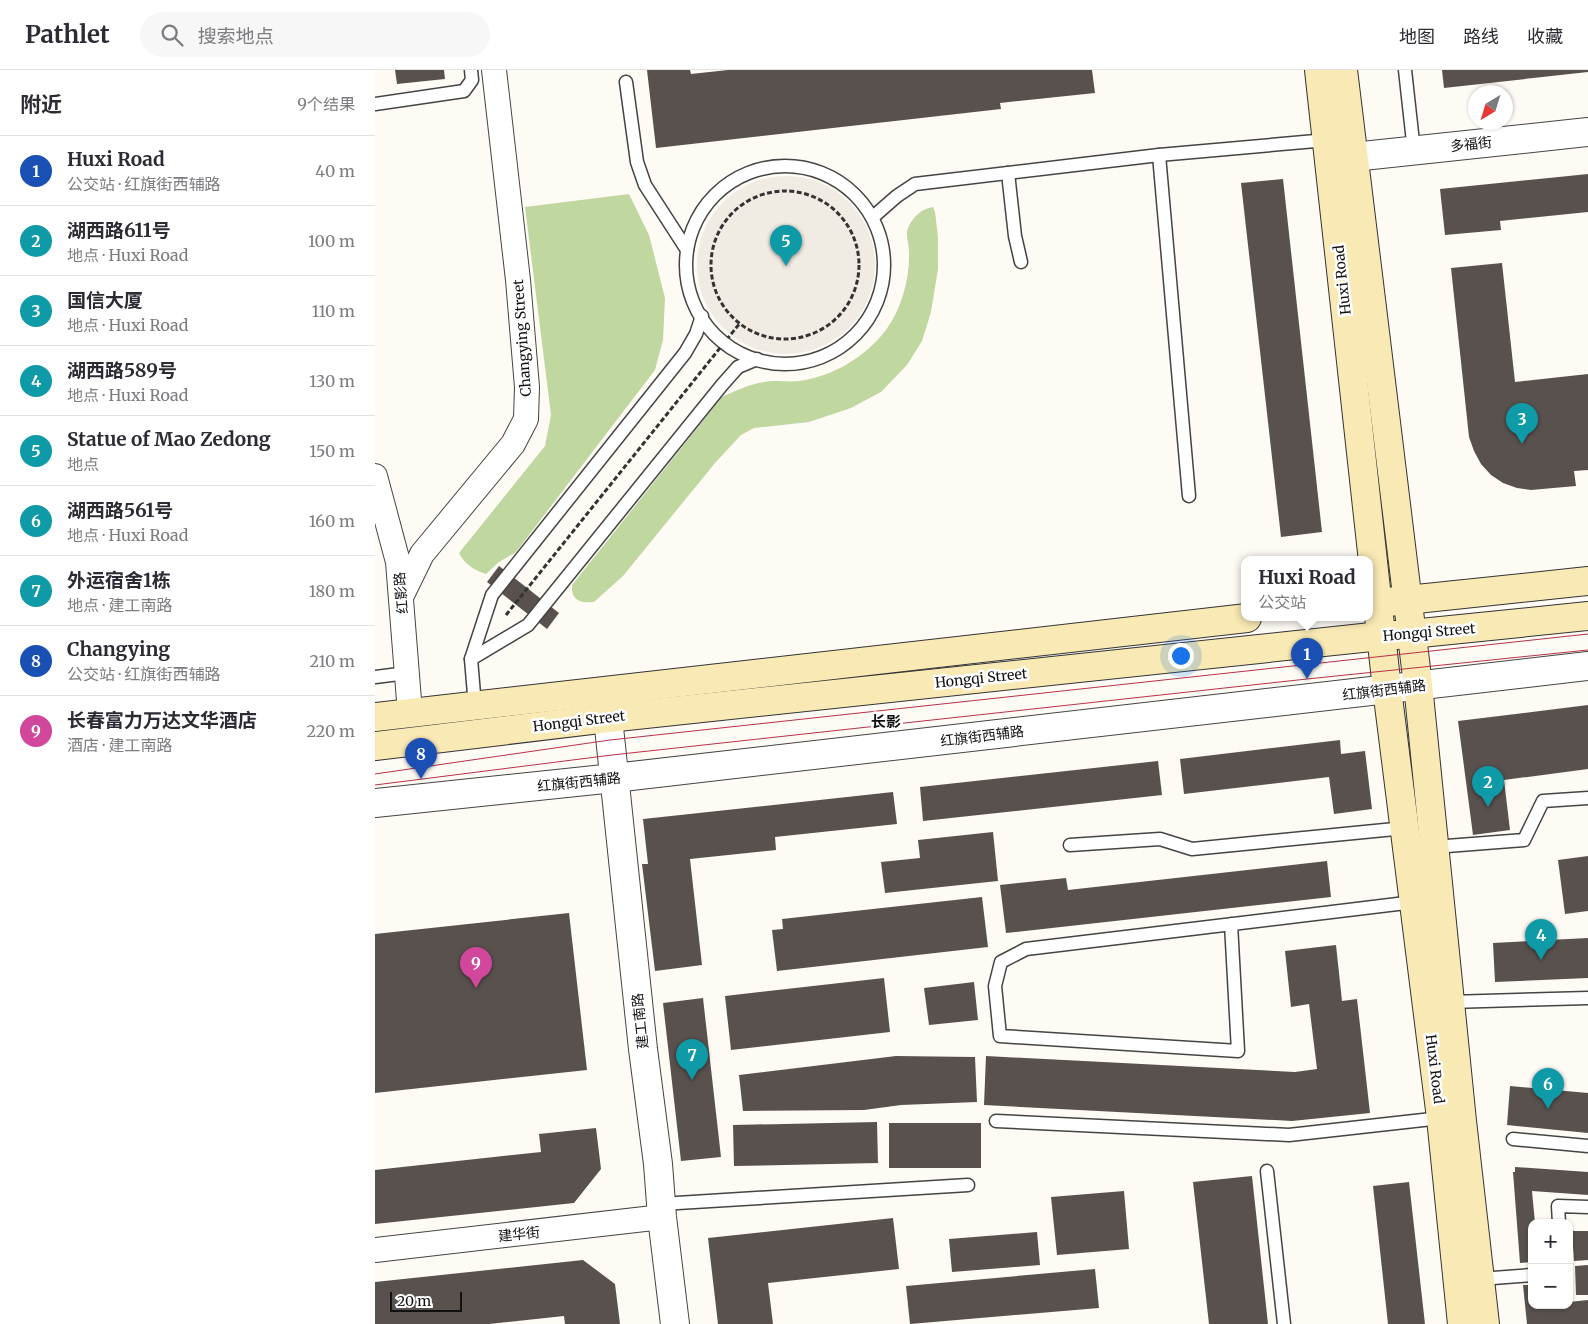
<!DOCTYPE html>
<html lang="zh">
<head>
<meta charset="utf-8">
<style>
  body { margin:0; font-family:Merriweather,"Noto Sans SC",serif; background:#f7f7f7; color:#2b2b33 }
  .controls { position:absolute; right:15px; bottom:15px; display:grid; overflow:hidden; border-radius:10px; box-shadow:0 1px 4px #0004 }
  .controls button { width:45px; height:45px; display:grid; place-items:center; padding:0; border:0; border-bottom:1px solid #e1e1e2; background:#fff; color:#2b2b33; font:25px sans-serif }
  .compass { position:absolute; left:1093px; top:15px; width:45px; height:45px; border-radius:50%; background:#fff; box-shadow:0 1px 4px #0004; rotate:218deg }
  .scale { position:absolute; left:15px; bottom:12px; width:72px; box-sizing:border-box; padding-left:5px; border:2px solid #111; border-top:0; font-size:14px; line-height:18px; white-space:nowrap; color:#111; -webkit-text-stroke:4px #fff; paint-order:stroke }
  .you { position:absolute; left:805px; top:585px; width:18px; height:18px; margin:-12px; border:4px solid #fff; border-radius:50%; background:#1a73e8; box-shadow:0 0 0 8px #1a73e833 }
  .badge { display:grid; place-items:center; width:32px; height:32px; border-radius:50%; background:#1a73e8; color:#fff; font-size:16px; font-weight:700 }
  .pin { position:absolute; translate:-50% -41px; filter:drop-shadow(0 1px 2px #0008) }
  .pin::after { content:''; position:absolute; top:26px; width:18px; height:15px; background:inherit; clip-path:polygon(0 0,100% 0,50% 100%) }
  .popup { position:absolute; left:866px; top:486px; width:132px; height:65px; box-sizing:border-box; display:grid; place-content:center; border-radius:10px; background:#fff; filter:drop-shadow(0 1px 4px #0005); font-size:16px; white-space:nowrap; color:#7c7c81 }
  .popup b { font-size:19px; color:#2b2b33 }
  .popup::after { content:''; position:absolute; left:50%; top:100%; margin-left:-10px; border:10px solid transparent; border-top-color:#fff }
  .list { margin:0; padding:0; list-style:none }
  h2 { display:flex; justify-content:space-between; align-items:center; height:65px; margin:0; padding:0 20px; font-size:21px }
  h2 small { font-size:16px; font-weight:400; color:#7c7c81 }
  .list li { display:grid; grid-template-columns:32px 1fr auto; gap:15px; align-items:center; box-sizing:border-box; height:70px; padding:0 20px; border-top:1px solid #e1e1e2 }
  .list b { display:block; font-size:19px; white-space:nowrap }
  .list p { margin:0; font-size:16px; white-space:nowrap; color:#7c7c81 }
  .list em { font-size:16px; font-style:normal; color:#7c7c81 }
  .icon { flex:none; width:28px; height:28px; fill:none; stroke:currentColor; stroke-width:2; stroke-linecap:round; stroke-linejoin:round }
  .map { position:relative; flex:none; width:1213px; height:1254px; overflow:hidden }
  header { display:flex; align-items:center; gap:30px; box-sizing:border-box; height:70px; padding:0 25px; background:#fff; border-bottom:1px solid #e1e1e2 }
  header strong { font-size:24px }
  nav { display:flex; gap:28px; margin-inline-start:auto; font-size:18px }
  .search { width:350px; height:45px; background:#f7f7f7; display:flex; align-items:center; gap:12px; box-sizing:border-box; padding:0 18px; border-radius:28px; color:#7c7c81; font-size:19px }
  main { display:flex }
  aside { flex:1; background:#fff }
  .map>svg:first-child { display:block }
</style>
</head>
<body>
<header>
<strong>Pathlet</strong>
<div class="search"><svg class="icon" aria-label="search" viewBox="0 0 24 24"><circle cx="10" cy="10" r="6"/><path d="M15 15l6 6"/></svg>搜索地点</div>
<nav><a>地图</a><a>路线</a><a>收藏</a></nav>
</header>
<main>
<aside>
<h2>附近<small>9个结果</small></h2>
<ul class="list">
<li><span class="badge" style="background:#1a4fb4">1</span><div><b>Huxi Road</b><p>公交站 · 红旗街西辅路</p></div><em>40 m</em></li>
<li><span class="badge" style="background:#0f9aa8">2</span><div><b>湖西路611号</b><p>地点 · Huxi Road</p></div><em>100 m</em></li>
<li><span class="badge" style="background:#0f9aa8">3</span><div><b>国信大厦</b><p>地点 · Huxi Road</p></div><em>110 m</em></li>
<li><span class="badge" style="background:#0f9aa8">4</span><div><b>湖西路589号</b><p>地点 · Huxi Road</p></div><em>130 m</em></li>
<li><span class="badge" style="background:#0f9aa8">5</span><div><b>Statue of Mao Zedong</b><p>地点</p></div><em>150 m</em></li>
<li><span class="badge" style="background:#0f9aa8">6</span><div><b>湖西路561号</b><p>地点 · Huxi Road</p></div><em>160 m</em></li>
<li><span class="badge" style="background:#0f9aa8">7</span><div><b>外运宿舍1栋</b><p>地点 · 建工南路</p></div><em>180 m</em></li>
<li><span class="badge" style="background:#1a4fb4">8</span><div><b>Changying</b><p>公交站 · 红旗街西辅路</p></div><em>210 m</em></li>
<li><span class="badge" style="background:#d1479c">9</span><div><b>长春富力万达文华酒店</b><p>酒店 · 建工南路</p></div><em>220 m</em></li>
</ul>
</aside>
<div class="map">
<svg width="1213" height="1254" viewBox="0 0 1213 1254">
  <rect width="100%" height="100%" fill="#fefbf5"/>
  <g fill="#c0d7a0">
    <path d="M254,124l20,41 16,63 -2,42 -8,30 -139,182 -17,10 -13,12c-12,-4 -21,-9 -27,-21l86,-107 6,-31 -26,-208z"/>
    <path d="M558,137l2,5 3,25v32l-7,43 -9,29 -15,24 -26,27 -30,16 -42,14 -55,6 -13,7 -26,28 -92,113 -29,26c-13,1 -23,-1 -22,-17l150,-188c17,-8 32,-15 51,-16 8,0 18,1 26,0 35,-5 66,-24 87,-51 16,-22 24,-52 23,-79 0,-7 -4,-17 -1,-23 5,-11 13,-19 25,-21z"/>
  </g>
  <circle fill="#f0ebe3" cx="411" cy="195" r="89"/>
  <g fill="#59514e">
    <polygon points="20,0 69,0 70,9 22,14"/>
    <polygon points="272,0 315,0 316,4 353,0 717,0 720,23 625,33 626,39 281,78"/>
    <polygon points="1067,0 1213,0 1213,2 1069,18"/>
    <polygon points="1213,104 1213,142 1125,151 1126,160 1070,165 1065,119"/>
    <polygon points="908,109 947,462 906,467 866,113"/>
    <polygon points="1127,193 1140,312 1213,304 1213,400 1199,401 1201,416 1156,420 1142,418 1128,413 1116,405 1106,394 1099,381 1094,367 1076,198"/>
    <polygon points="124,496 184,543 172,559 112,512"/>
    <polygon points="1213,635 1213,699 1129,710 1135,760 1098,765 1083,651"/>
    <polygon points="965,670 966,684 990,681 997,739 959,744 954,707 809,724 805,689"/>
    <polygon points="783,691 787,725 548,751 545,717"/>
    <polygon points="518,722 522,754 400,767 401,780 315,789 327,895 280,901 267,794 273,794 268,749"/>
    <polygon points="618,762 623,811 510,823 506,792 545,788 543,770"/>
    <polygon points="1213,786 1213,841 1190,844 1183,790"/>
    <polygon points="952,791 956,827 631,863 625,815 691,808 693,820"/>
    <polygon points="607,827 613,877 402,901 397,860 408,859 407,849"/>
    <polygon points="194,843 212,1000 0,1023 0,864"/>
    <polygon points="1213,868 1213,908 1120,912 1118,873"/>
    <polygon points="961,875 967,931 982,929 995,1043 917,1051 609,1035 611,986 920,1002 942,999 934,934 916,937 910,881"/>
    <polygon points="509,908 515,962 356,980 350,926"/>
    <polygon points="599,912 603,950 554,955 549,918"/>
    <polygon points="328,928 346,1087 306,1091 288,933"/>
    <polygon points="521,986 600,987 602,1032 526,1035 489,1040 368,1041 364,1005"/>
    <polygon points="1135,1016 1213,1023 1213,1063 1132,1055"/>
    <polygon points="502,1052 503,1093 359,1096 358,1055"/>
    <rect x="514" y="1053" width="92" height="45"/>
    <polygon points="221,1058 226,1099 199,1133 0,1154 0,1100 166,1082 164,1064"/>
    <polygon points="1140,1097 1213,1102 1213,1125 1157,1121 1160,1153 1157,1153 1157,1192 1145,1193 1138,1102 1140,1102"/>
    <polygon points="877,1106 893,1254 834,1254 818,1112"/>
    <polygon points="1034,1112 1050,1254 1013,1254 998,1116"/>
    <polygon points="749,1121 754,1179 682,1185 676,1127"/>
    <polygon points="518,1148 524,1199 393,1213 398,1254 343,1254 333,1168"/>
    <polygon points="1197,1161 1213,1161 1213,1190 1199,1191"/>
    <polygon points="662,1162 665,1195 577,1202 574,1169"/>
    <polygon points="208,1190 240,1214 245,1254 190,1254 189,1246 114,1254 0,1254 0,1212"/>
    <polygon points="1213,1195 1213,1225 1201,1225 1200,1196"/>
    <polygon points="720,1199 724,1238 535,1254 531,1216"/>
    <polygon points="1148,1215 1157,1215 1157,1235 1194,1235 1194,1232 1213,1230 1213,1254 1152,1254"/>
  </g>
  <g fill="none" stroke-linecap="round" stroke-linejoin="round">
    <g stroke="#444" stroke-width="15">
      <g id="service">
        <polyline points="1030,0 1039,81"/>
        <polyline points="251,12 262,92 270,115 312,180"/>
        <polyline points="0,34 89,21 97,10 96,0"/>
        <polyline points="784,85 814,426"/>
        <circle cx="410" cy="195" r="99"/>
        <polyline points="633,103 640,166 646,192"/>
        <polyline points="498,147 522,126 540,114 784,85 952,70"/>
        <polyline points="96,589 153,555 347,315 363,297 382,289"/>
        <polyline points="0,607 32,603"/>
        <polyline points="100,636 96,589 117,525 310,283 321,264 327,246"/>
        <polyline points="695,775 785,769 817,779 1030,758"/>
        <polyline points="1059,777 1149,770 1168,731 1213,728"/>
        <polyline points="856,854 863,981 625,966 620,916 626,892 651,879 1039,832"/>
        <polyline points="1075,932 1213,928"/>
        <polyline points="621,1051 914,1065 1066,1048"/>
        <polyline points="1138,1069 1213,1076"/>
        <polyline points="892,1101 909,1254"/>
        <polyline points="286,1134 593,1115"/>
        <polyline points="1184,1153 1183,1136 1213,1137"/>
        <polyline points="1105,1209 1157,1205"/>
      </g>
    </g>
    <g stroke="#444" stroke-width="26">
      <g id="minor">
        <polyline points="0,406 23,492 35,643"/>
        <polyline points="26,527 47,484 138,374 151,349 152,317 143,210 119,0"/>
        <polyline points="0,1180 287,1147"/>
      </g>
    </g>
    <g stroke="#444" stroke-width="30">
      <g id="tertiary">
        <polyline points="978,87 1213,62"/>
        <polyline points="233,648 268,979 283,1094 287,1147 300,1254"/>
        <polyline points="0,733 239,708 1213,596"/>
      </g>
    </g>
    <g stroke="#333" stroke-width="30">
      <g id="secondary">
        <polyline points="944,0 1012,619 1066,1048 1087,1254"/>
        <polyline points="968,0 1043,615 1087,1051 1110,1254"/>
        <polyline points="1013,532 1213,511"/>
        <polyline points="0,647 872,548"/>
        <polyline points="0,676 233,648 1006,566 1036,564 1213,546"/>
      </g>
    </g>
    <g stroke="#333" stroke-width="3" stroke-dasharray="5 2.5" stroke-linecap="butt">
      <circle cx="410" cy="195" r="74"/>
      <polyline points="131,545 365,253"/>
    </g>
    <use href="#service" stroke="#fff" stroke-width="12"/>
    <use href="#minor" stroke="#fff" stroke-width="24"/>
    <use href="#tertiary" stroke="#fff" stroke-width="28"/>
    <use href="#secondary" stroke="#f9e9b5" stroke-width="28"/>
    <g stroke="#b83148" stroke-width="1">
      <polyline points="0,704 235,670 1213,564"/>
      <polyline points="0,715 237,685 932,609 1213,580"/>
    </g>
  </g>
  <g text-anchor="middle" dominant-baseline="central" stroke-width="5" stroke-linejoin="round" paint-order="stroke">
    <g font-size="14" fill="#111" stroke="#fff">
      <text transform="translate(1096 74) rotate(-6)">多福街</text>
      <text transform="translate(967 210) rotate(-96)">Huxi Road</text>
      <text transform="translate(147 268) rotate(-94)">Changying Street</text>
      <text transform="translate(26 523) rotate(-95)">红影路</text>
      <text transform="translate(1054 562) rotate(-5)">Hongqi Street</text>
      <text transform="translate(606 608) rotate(-6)">Hongqi Street</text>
      <text transform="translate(1009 620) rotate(-7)">红旗街西辅路</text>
      <text transform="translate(204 651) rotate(-7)">Hongqi Street</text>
      <text transform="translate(607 666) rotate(-7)">红旗街西辅路</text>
      <text transform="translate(204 712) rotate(-6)">红旗街西辅路</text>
      <text transform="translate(265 951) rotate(-96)">建工南路</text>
      <text transform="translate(1060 999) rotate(83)">Huxi Road</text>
      <text transform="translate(144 1164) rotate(-6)">建华街</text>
    </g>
    <g font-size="15" font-weight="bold" fill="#111" stroke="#fff">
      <text x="511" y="651">长影</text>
    </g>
  </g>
</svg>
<div class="controls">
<button>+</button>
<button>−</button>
</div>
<svg class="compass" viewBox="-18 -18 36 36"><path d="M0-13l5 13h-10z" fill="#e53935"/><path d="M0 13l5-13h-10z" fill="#7c7c81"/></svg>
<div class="scale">20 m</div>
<div class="you"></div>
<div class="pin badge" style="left:932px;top:609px;background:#1a4fb4">1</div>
<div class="popup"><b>Huxi Road</b>公交站</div>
<div class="pin badge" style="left:1113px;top:737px;background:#0f9aa8">2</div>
<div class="pin badge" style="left:1147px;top:374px;background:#0f9aa8">3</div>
<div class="pin badge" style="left:1166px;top:890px;background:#0f9aa8">4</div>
<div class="pin badge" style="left:411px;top:196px;background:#0f9aa8">5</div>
<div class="pin badge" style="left:1173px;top:1039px;background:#0f9aa8">6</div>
<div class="pin badge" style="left:317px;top:1010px;background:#0f9aa8">7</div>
<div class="pin badge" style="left:46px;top:709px;background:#1a4fb4">8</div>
<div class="pin badge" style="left:101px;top:918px;background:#d1479c">9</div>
</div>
</main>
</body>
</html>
